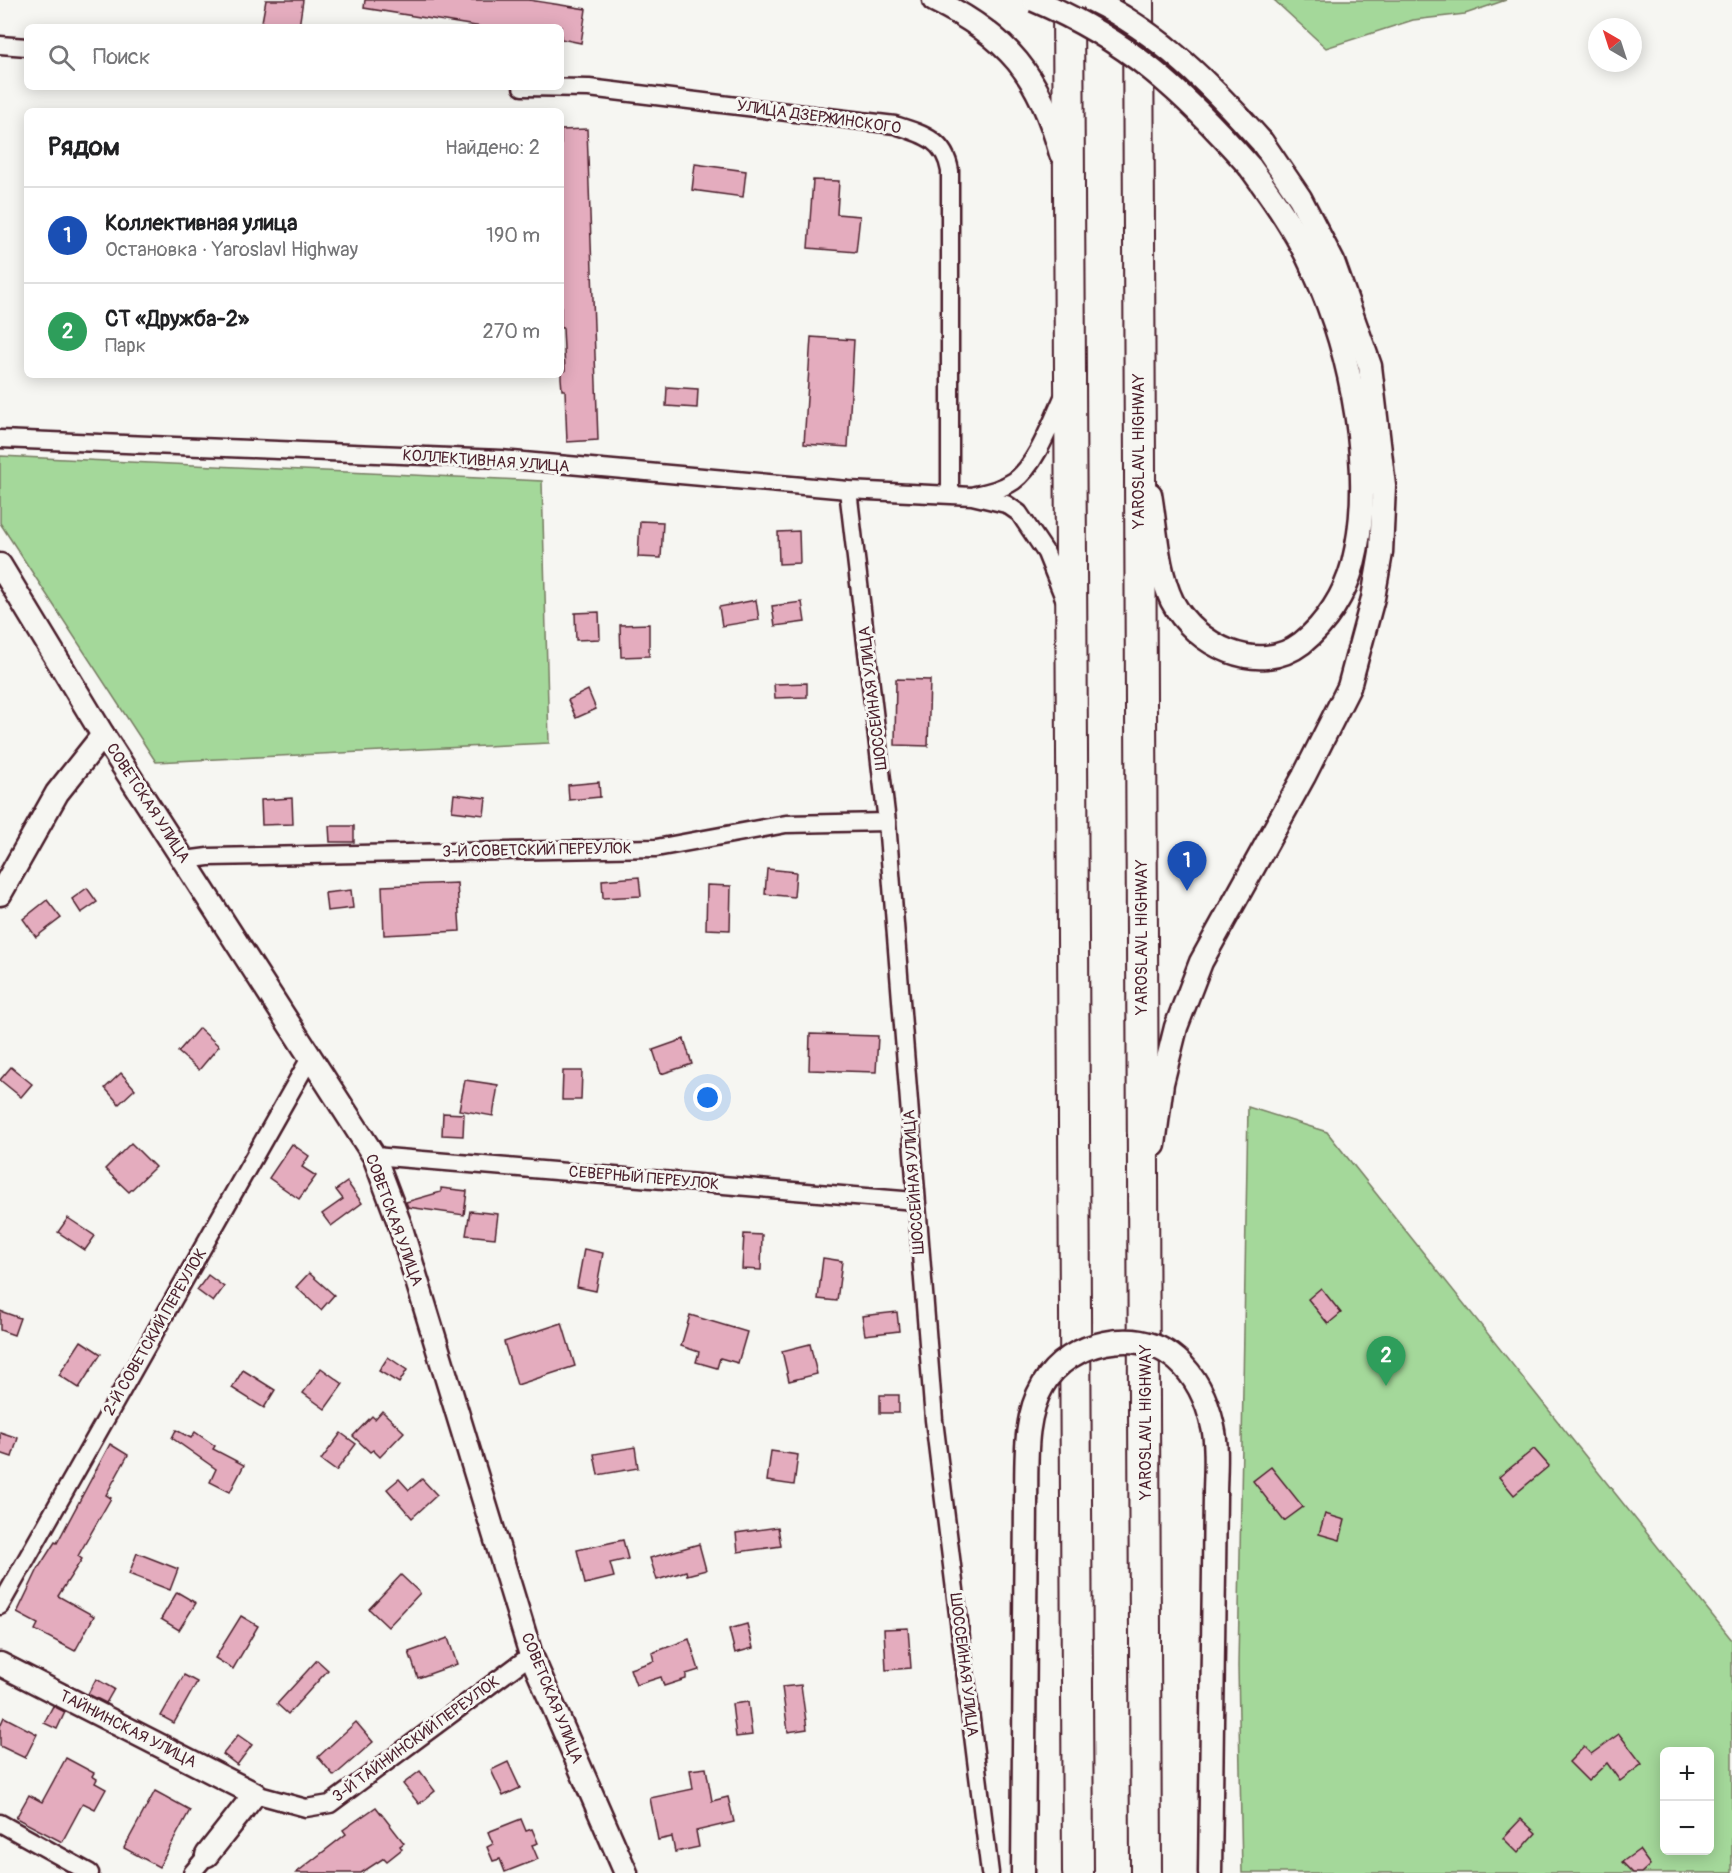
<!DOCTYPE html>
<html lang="ru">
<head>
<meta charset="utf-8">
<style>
  body { margin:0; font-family:Pangolin,sans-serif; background:#f6f6f6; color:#202124 }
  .controls { position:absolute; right:18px; bottom:18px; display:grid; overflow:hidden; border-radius:9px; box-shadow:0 3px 15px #0003 }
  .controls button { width:54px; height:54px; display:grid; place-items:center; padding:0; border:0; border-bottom:2px solid #e0e0e0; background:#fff; color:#202124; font:30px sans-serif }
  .compass { position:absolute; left:1588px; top:18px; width:54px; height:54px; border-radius:50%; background:#fff; box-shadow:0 3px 15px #0003; rotate:321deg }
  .you { position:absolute; left:708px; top:1098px; width:21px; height:21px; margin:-15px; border:4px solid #fff; border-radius:50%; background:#1a73e8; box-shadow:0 0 0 9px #1a73e833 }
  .badge { display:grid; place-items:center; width:39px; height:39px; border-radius:50%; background:#0b8043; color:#fff; font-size:20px; font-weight:700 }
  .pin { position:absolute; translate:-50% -50px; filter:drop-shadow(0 2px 3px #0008) }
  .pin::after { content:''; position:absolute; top:32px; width:21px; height:18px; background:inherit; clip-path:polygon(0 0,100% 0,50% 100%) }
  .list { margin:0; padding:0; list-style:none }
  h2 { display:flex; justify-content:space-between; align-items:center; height:78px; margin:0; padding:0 24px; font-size:26px }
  h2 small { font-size:20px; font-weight:400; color:#757577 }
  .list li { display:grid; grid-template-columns:39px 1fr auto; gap:18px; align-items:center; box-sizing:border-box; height:96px; padding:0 24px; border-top:2px solid #e0e0e0 }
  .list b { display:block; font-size:22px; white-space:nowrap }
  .list p { margin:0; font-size:20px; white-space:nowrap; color:#757577 }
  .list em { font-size:20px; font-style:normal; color:#757577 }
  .icon { flex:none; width:33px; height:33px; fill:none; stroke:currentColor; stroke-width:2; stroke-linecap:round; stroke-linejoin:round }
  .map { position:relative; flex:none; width:1732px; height:1873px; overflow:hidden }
  .search { position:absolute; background:#fff; box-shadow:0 3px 15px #0003; left:24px; top:24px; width:540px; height:66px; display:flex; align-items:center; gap:15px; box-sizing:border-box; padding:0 21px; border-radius:9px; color:#757577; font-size:22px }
  .panel { position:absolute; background:#fff; box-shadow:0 3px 15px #0003; left:24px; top:108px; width:540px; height:270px; border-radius:9px }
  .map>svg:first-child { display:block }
</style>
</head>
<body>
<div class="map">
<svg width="1732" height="1873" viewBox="0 0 1732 1873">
  <rect width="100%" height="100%" fill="#f6f6f2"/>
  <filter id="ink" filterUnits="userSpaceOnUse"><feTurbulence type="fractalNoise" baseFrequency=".0167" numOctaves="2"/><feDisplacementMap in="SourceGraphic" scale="12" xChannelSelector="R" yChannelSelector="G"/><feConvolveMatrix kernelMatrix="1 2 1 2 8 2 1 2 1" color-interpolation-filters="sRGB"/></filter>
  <g filter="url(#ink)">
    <g fill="#a4d89a" stroke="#777c62" stroke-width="1.5" fill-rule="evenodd">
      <polygon points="1274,0 1506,0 1465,14 1413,20 1326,48"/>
      <polygon points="0,456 542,481 549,743 156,762 0,523"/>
      <path d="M1248,1107l79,25 405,508v233h-490l-4,-207zM1664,1752h46v98h-46z"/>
    </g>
    <g fill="#e4acbe" stroke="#4a1f2b" stroke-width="1.5">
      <polygon points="266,0 303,0 299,27 261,27"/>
      <polygon points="365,0 529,0 586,9 581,43 561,39 561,27 482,27 364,8"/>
      <polygon points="587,129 598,440 567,442 565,390 562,390 561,378 561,371 565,371 563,328 561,328 561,130"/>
      <polygon points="695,164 746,171 743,197 692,190"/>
      <polygon points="813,180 839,181 837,214 860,216 856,252 808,248"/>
      <polygon points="811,337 854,340 848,447 804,444"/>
      <polygon points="667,387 698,389 697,408 666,406"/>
      <polygon points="640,521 663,522 661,558 638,557"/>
      <polygon points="799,531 800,563 779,564 778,532"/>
      <polygon points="756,600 759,620 722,626 719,607"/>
      <polygon points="802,602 805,622 775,626 772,606"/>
      <polygon points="599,612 600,639 576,640 575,613"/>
      <polygon points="649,624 649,656 621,657 620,625"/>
      <polygon points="896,679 930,680 928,746 895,745"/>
      <polygon points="807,683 807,697 775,698 774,684"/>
      <polygon points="588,690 596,709 576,718 568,700"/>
      <polygon points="599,782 600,797 569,800 568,785"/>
      <polygon points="454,794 486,798 484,815 452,811"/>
      <polygon points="292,798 293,824 262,825 261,800"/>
      <polygon points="329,826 354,826 354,842 330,842"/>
      <polygon points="767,869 796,872 794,897 765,894"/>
      <polygon points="639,877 641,896 603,898 602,880"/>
      <polygon points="457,883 460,931 384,935 382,886"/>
      <polygon points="707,885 731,886 730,930 706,929"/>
      <polygon points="87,888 97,902 81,913 72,899"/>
      <polygon points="351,890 353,908 327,911 325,893"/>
      <polygon points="47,900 61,918 36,937 23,919"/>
      <polygon points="199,1028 219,1046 199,1070 178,1052"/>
      <polygon points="810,1034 878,1036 876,1072 809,1070"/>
      <polygon points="684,1039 692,1064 661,1074 653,1050"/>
      <polygon points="11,1067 32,1084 21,1097 0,1080"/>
      <polygon points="563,1071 582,1071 581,1100 562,1100"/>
      <polygon points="121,1073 135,1089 119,1104 105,1088"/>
      <polygon points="465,1080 498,1085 493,1116 459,1110"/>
      <polygon points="443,1113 464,1114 463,1136 442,1135"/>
      <polygon points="131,1143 155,1167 129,1192 105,1169"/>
      <polygon points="292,1144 309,1156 302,1167 316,1176 299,1199 269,1178"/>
      <polygon points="347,1182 362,1203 331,1226 322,1214 343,1199 336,1190"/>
      <polygon points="441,1188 467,1191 464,1215 408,1207 406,1202 441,1192"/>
      <polygon points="470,1211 498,1214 495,1238 466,1235"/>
      <polygon points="68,1218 95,1236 85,1250 58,1232"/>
      <polygon points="744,1234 762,1235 761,1270 742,1269"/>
      <polygon points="584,1249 603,1253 596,1291 577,1287"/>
      <polygon points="823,1258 842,1261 837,1301 818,1299"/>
      <polygon points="309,1273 334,1295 321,1310 296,1287"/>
      <polygon points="208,1275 224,1287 213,1302 197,1290"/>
      <polygon points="1321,1288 1341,1313 1328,1324 1308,1299"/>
      <polygon points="0,1311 20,1318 14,1335 0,1330"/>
      <polygon points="897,1312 899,1331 865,1335 862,1316"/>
      <polygon points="690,1315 747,1332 738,1363 720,1358 717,1368 696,1362 699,1352 681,1346"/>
      <polygon points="562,1323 575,1366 517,1385 504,1342"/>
      <polygon points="81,1341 101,1354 79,1388 59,1375"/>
      <polygon points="810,1344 817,1374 789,1381 782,1351"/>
      <polygon points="388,1357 407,1370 399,1383 379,1371"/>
      <polygon points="321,1368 343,1384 325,1409 303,1393"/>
      <polygon points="243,1370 275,1390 264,1408 232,1388"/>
      <rect x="880" y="1395" width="19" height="18"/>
      <polygon points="382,1411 404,1432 380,1457 373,1450 370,1452 353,1436 372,1416 375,1419"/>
      <polygon points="176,1430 191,1438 195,1432 215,1446 213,1449 244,1465 230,1492 210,1482 216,1469 172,1438"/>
      <polygon points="0,1432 18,1438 12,1457 0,1453"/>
      <polygon points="341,1433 356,1444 336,1471 321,1460"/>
      <polygon points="110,1444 128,1455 106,1495 111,1498 78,1556 82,1559 58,1596 94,1616 75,1651 35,1630 38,1624 17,1613 39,1567 55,1542 57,1543"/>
      <polygon points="635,1447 638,1468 598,1475 594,1454"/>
      <polygon points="1534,1449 1549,1466 1514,1495 1499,1477"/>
      <polygon points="771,1451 798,1455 794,1485 767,1481"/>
      <polygon points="1271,1467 1303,1507 1284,1521 1253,1481"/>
      <polygon points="399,1479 409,1490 422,1479 437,1495 412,1518 387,1489"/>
      <polygon points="1325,1514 1345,1520 1340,1540 1319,1534"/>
      <polygon points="778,1527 781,1546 738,1552 736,1533"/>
      <polygon points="623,1540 628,1559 610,1563 614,1577 585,1584 577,1550"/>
      <polygon points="699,1544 706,1570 687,1575 686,1571 657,1580 650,1558"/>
      <polygon points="137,1553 178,1569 170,1590 129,1574"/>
      <polygon points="401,1575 420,1593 388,1627 369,1609"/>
      <polygon points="177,1592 196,1603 179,1630 161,1619"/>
      <polygon points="241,1616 258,1626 233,1669 215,1658"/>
      <polygon points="747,1624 753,1648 735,1653 729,1629"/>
      <polygon points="908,1628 911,1668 886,1670 884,1629"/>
      <polygon points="448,1638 457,1664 418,1678 409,1652"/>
      <polygon points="689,1639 699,1670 686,1674 686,1679 664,1686 661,1677 636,1685 630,1669 654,1661 652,1653"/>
      <polygon points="317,1660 328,1670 288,1714 277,1704"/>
      <polygon points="184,1675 197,1682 174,1723 161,1716"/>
      <polygon points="96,1679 114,1689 106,1703 88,1694"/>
      <polygon points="801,1685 807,1729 788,1732 782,1687"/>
      <polygon points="748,1702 752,1735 736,1737 732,1704"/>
      <polygon points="53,1706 65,1712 57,1729 44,1723"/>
      <polygon points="4,1717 37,1734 25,1758 0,1746 0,1726"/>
      <polygon points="356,1722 373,1742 334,1776 318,1757"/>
      <polygon points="1619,1734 1642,1764 1620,1781 1607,1763 1588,1781 1569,1762 1584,1747 1591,1754"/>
      <polygon points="238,1735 252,1745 237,1765 223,1754"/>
      <polygon points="66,1758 94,1773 92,1776 97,1779 95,1783 106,1789 95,1809 83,1803 62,1842 16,1818 29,1795 42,1802"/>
      <polygon points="508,1762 520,1788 503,1796 491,1770"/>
      <polygon points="706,1768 712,1801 728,1797 734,1822 696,1831 699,1847 675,1852 672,1837 658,1840 650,1798 693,1789 690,1770"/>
      <polygon points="420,1771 435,1791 419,1804 403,1784"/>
      <polygon points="155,1791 190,1810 159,1867 124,1848"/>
      <polygon points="376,1807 404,1843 400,1846 402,1849 387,1861 384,1858 361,1873 296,1873 346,1834 343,1830"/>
      <polygon points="521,1819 526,1831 532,1829 538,1843 532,1845 538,1859 505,1872 500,1859 493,1861 487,1847 493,1844 488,1832"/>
      <polygon points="1521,1819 1536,1833 1518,1853 1503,1838"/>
      <polygon points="1639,1850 1650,1865 1641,1873 1633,1873 1622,1862"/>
    </g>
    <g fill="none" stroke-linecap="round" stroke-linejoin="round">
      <g stroke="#4a1f2b" stroke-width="21">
        <g id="street">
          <polyline points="0,45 27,47"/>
          <path d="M522,87l67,1 306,37c28,9 50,15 55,46v323"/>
          <polyline points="0,439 501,459 848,490 972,496 1006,504 1019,513 1046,553 1064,598"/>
          <polyline points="848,490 887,822 934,1420 990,1873"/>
          <path d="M975,495c14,-3 27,-6 39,-14 23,-16 39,-63 51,-88"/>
          <polyline points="185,860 208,857 656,848 786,824 887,822"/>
          <polyline points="374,1156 915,1201"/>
          <polyline points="0,1606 310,1058"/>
          <polyline points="255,1794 306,1808 330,1804 531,1655"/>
          <polyline points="0,1823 90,1873"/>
          <polyline points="192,1873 207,1855"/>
        </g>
      </g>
      <g stroke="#4a1f2b" stroke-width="27">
        <g id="secondary">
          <path d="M934,0c74,36 106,76 127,154"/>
          <path d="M1150,494c6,34 7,76 22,107 23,44 86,76 130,42 24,-19 43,-49 51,-79 23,-90 -1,-210 -39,-293 -16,-37 -40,-71 -64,-104"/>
          <polyline points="0,565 103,735 374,1156 400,1225 531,1655 626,1873"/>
          <polyline points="0,894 57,793 103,735"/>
          <polyline points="1154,1145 1162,1083 1176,1027 1201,962 1304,776 1349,687 1373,598 1381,553 1384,486 1370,366 1333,262 1300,198 1262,142"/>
          <polyline points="0,1664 255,1794 207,1855"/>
          <polyline points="1023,1873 1026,1501"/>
          <polyline points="1210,1873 1215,1495"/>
        </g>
      </g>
      <g stroke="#4a1f2b" stroke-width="34">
        <g id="highway">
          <polyline points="1068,0 1078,1873"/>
          <polyline points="1138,0 1146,1873"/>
        </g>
      </g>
      <use href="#street" stroke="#f6f6f2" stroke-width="16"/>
      <use href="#secondary" stroke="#f6f6f2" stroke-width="22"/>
      <use href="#highway" stroke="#f6f6f2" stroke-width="30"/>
      <g stroke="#4a1f2b" stroke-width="27" stroke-linecap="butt">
        <g id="secondary-bridge">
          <path d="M1034,0c94,40 150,92 216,167"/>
          <path d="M1092,0c67,32 121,87 170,142"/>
          <path d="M1026,1501c1,-37 -3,-83 17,-116 13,-23 37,-37 62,-42 60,-12 96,29 108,84 5,21 2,47 2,68"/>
        </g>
      </g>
      <use href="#secondary-bridge" stroke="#f6f6f2" stroke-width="22"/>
    </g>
  </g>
  <g text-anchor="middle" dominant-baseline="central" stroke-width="6" stroke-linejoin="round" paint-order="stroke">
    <g font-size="16" fill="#4a1f2b" stroke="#f6f6f2">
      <text transform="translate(819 117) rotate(8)">УЛИЦА ДЗЕРЖИНСКОГО</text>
      <text transform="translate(1139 451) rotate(-90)">YAROSLAVL HIGHWAY</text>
      <text transform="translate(486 461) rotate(4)">КОЛЛЕКТИВНАЯ УЛИЦА</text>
      <text transform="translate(873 698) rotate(-97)">ШОССЕЙНАЯ УЛИЦА</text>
      <text transform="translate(148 803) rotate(57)">СОВЕТСКАЯ УЛИЦА</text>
      <text transform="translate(537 850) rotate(-1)">3-Й СОВЕТСКИЙ ПЕРЕУЛОК</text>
      <text transform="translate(1142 937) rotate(-90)">YAROSLAVL HIGHWAY</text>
      <text transform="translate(644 1178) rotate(5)">СЕВЕРНЫЙ ПЕРЕУЛОК</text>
      <text transform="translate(914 1182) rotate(-94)">ШОССЕЙНАЯ УЛИЦА</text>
      <text transform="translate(394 1220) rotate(70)">СОВЕТСКАЯ УЛИЦА</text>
      <text transform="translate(155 1332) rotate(-60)">2-Й СОВЕТСКИЙ ПЕРЕУЛОК</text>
      <text transform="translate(1146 1422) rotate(-90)">YAROSLAVL HIGHWAY</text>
      <text transform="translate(964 1665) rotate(83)">ШОССЕЙНАЯ УЛИЦА</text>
      <text transform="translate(552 1698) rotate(68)">СОВЕТСКАЯ УЛИЦА</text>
      <text transform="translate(128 1729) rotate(27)">ТАЙНИНСКАЯ УЛИЦА</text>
      <text transform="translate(416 1739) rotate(-36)">3-Й ТАЙНИНСКИЙ ПЕРЕУЛОК</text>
    </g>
  </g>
</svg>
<div class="controls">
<button>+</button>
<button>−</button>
</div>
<svg class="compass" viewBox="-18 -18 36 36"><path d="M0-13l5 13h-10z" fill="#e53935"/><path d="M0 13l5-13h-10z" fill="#757577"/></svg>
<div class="you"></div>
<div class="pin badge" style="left:1187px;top:891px;background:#1a4fb4">1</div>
<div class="pin badge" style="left:1386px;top:1386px;background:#2e9e5b">2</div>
<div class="search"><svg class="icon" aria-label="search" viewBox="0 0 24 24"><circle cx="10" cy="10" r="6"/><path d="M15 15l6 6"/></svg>Поиск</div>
<section class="panel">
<h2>Рядом<small>Найдено: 2</small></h2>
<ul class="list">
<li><span class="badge" style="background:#1a4fb4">1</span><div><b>Коллективная улица</b><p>Остановка · Yaroslavl Highway</p></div><em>190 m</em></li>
<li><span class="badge" style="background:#2e9e5b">2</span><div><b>СТ «Дружба-2»</b><p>Парк</p></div><em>270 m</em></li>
</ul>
</section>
</div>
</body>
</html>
